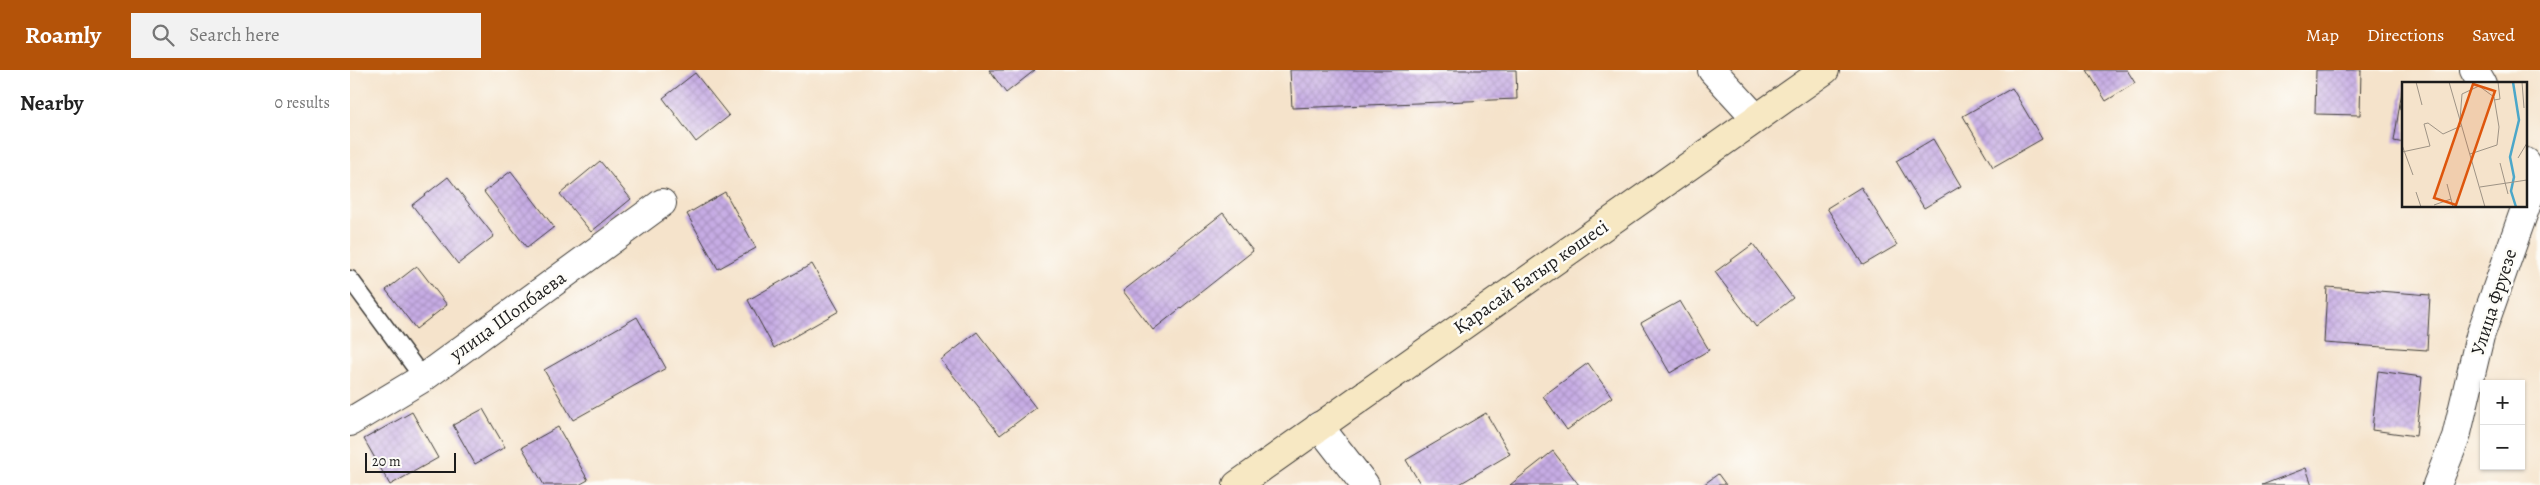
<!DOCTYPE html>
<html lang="en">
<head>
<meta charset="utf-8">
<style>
  body { margin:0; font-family:Alegreya,serif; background:#f2f2f2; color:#222 }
  .controls { position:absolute; right:15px; bottom:15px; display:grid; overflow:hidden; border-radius:0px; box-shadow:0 1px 4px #0004 }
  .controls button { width:45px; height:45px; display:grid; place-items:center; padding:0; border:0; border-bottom:1px solid #e0e0e0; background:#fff; color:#222; font:25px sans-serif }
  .scale { position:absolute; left:15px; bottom:12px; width:91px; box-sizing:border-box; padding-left:5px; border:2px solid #1c1c1c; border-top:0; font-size:14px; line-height:18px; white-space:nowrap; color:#1c1c1c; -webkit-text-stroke:4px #fdfcf7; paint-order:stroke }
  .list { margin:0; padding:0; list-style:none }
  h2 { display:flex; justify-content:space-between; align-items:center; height:65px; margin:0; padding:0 20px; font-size:21px }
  h2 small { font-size:16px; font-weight:400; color:#767676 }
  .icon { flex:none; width:28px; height:28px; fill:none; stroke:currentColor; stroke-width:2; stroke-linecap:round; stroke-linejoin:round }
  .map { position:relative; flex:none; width:2190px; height:415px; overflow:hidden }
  header { display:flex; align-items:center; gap:30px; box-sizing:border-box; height:70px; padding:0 25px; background:#b45309; color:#fff }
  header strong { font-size:24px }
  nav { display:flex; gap:28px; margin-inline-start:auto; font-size:18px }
  .search { width:350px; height:45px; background:#f2f2f2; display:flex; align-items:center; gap:12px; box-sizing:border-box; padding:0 18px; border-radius:0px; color:#767676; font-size:19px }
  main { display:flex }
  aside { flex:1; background:#fff }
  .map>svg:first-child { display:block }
</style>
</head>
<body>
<header>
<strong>Roamly</strong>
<div class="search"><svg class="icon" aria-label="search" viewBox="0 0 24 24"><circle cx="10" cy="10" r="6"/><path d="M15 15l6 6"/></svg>Search here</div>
<nav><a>Map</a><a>Directions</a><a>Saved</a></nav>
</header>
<main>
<aside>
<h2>Nearby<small>0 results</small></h2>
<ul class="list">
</ul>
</aside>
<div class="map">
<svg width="2190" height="415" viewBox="0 0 2190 415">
  <defs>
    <pattern id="building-cross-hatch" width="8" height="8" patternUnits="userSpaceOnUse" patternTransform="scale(1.25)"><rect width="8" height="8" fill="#c6ace4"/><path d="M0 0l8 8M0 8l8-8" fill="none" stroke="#aa93c3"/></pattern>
  </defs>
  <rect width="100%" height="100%" fill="#fdfcf7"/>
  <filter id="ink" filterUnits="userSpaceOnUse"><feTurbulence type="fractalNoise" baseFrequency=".02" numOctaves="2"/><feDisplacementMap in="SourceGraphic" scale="10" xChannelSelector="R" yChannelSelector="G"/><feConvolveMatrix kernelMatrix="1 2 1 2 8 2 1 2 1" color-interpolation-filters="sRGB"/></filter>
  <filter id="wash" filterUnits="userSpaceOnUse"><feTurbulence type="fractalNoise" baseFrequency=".0096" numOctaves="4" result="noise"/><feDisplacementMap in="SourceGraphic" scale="20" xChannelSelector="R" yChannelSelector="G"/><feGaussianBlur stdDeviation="1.12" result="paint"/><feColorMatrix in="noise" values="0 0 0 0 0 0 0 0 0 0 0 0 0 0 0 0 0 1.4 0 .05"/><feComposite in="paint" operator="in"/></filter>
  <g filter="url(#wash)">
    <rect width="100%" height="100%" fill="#f5e3cb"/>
    <g id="blocks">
      <g fill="url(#building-cross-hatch)">
        <polygon points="639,0 685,0 656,23"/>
        <polygon points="940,0 1166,0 1167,29 942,38"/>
        <polygon points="1737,0 1777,0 1785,13 1756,31"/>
        <polygon points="1966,0 2011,0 2010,45 1965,44"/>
        <polygon points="345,3 379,46 346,72 313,28"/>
        <polygon points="2053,14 2054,14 2054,73 2044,71"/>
        <polygon points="1662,18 1692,69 1643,97 1613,46"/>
        <polygon points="1583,69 1611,116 1574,138 1546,91"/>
        <polygon points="250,91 281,129 241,162 210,124"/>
        <polygon points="161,101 204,157 177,178 134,122"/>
        <polygon points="98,107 144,166 108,194 62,135"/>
        <polygon points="1511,117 1547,175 1513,195 1477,138"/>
        <polygon points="375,122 406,178 368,199 337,144"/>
        <polygon points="873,143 903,181 803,260 773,221"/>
        <polygon points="1403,174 1443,228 1406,257 1365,202"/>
        <polygon points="462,194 489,241 424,278 398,230"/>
        <polygon points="67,196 97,235 66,259 36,220"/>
        <polygon points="1977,217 2080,225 2077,280 1974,273"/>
        <polygon points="1330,231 1359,280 1320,303 1291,253"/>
        <polygon points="287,247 316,298 223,350 194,300"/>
        <polygon points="627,262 686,338 650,365 591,290"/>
        <polygon points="1238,293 1262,327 1217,360 1193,326"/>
        <polygon points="2028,301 2072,307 2066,366 2022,360"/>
        <polygon points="133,339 155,377 125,394 103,355"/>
        <polygon points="62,342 88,388 40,415 14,369"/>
        <polygon points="1136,343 1160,384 1108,415 1071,415 1056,390"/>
        <polygon points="208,357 238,410 229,415 194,415 172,377"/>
        <polygon points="1203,381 1229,415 1160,415"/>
        <polygon points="1956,398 1962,415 1912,415"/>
        <polygon points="1368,404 1376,415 1353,415"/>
      </g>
    </g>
  </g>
  <g filter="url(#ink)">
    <use href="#blocks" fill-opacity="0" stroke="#3d3a36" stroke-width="1"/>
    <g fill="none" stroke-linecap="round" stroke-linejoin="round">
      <g stroke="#3d3a36" stroke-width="19">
        <polyline id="lane" points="0,209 73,308"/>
      </g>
      <g stroke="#3d3a36" stroke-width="30">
        <g id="street">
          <polyline points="1362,0 1406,48"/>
          <polyline points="2124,0 2132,14"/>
          <polyline points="2176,92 2186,108 2176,135"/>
          <polyline points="0,352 73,308 312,133"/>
          <polyline points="969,356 1015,415"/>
          <polyline points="2087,415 2106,367 2130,266 2176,136"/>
        </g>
      </g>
      <g stroke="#3d3a36" stroke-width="30">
        <polyline id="secondary" points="887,415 1475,0"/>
      </g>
      <use href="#lane" stroke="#fff" stroke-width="16"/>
      <use href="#street" stroke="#fff" stroke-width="28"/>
      <use href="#secondary" stroke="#f7e8c3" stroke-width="28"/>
    </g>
  </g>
  <g text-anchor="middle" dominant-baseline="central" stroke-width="5" stroke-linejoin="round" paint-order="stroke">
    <g font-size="19" fill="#1c1c1c" stroke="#fdfcf7">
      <text transform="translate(1181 207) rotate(-35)">Қарасай Батыр көшесі</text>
      <text transform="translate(2144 232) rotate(-72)">Улица Фруезе</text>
      <text transform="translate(158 246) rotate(-36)">улица Шопбаева</text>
    </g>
  </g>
  <g transform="translate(2052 12)">
    <rect width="125" height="125" fill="#f5e3cb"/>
    <path fill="none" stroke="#4ba7c9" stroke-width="2.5" d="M111,0l6,38 -9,37 4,20 -3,14 5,16"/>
    <path fill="none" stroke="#9e9385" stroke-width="1" d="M14,0l6,23M47,0l36,125M120,0l2,26M92,18l6,-1 -2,-17M58,38l2,-26 17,-8 15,11 5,30 -2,18 -27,9M0,63l11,30M0,70l28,-6 -6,-22 4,-1 15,11 18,-8M116,76l9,-15M98,81l8,31M45,102l6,23M78,105l47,-7M14,110l5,15M32,123l17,-6"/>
    <path fill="#de560d" fill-opacity="0.15" stroke="#de560d" stroke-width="2.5" d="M71,2l22,7 -39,114 -22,-7z"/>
    <rect width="125" height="125" fill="none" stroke="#1c1c1c" stroke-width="2.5"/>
  </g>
</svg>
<div class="controls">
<button>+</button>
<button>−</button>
</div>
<div class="scale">20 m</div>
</div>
</main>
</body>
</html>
